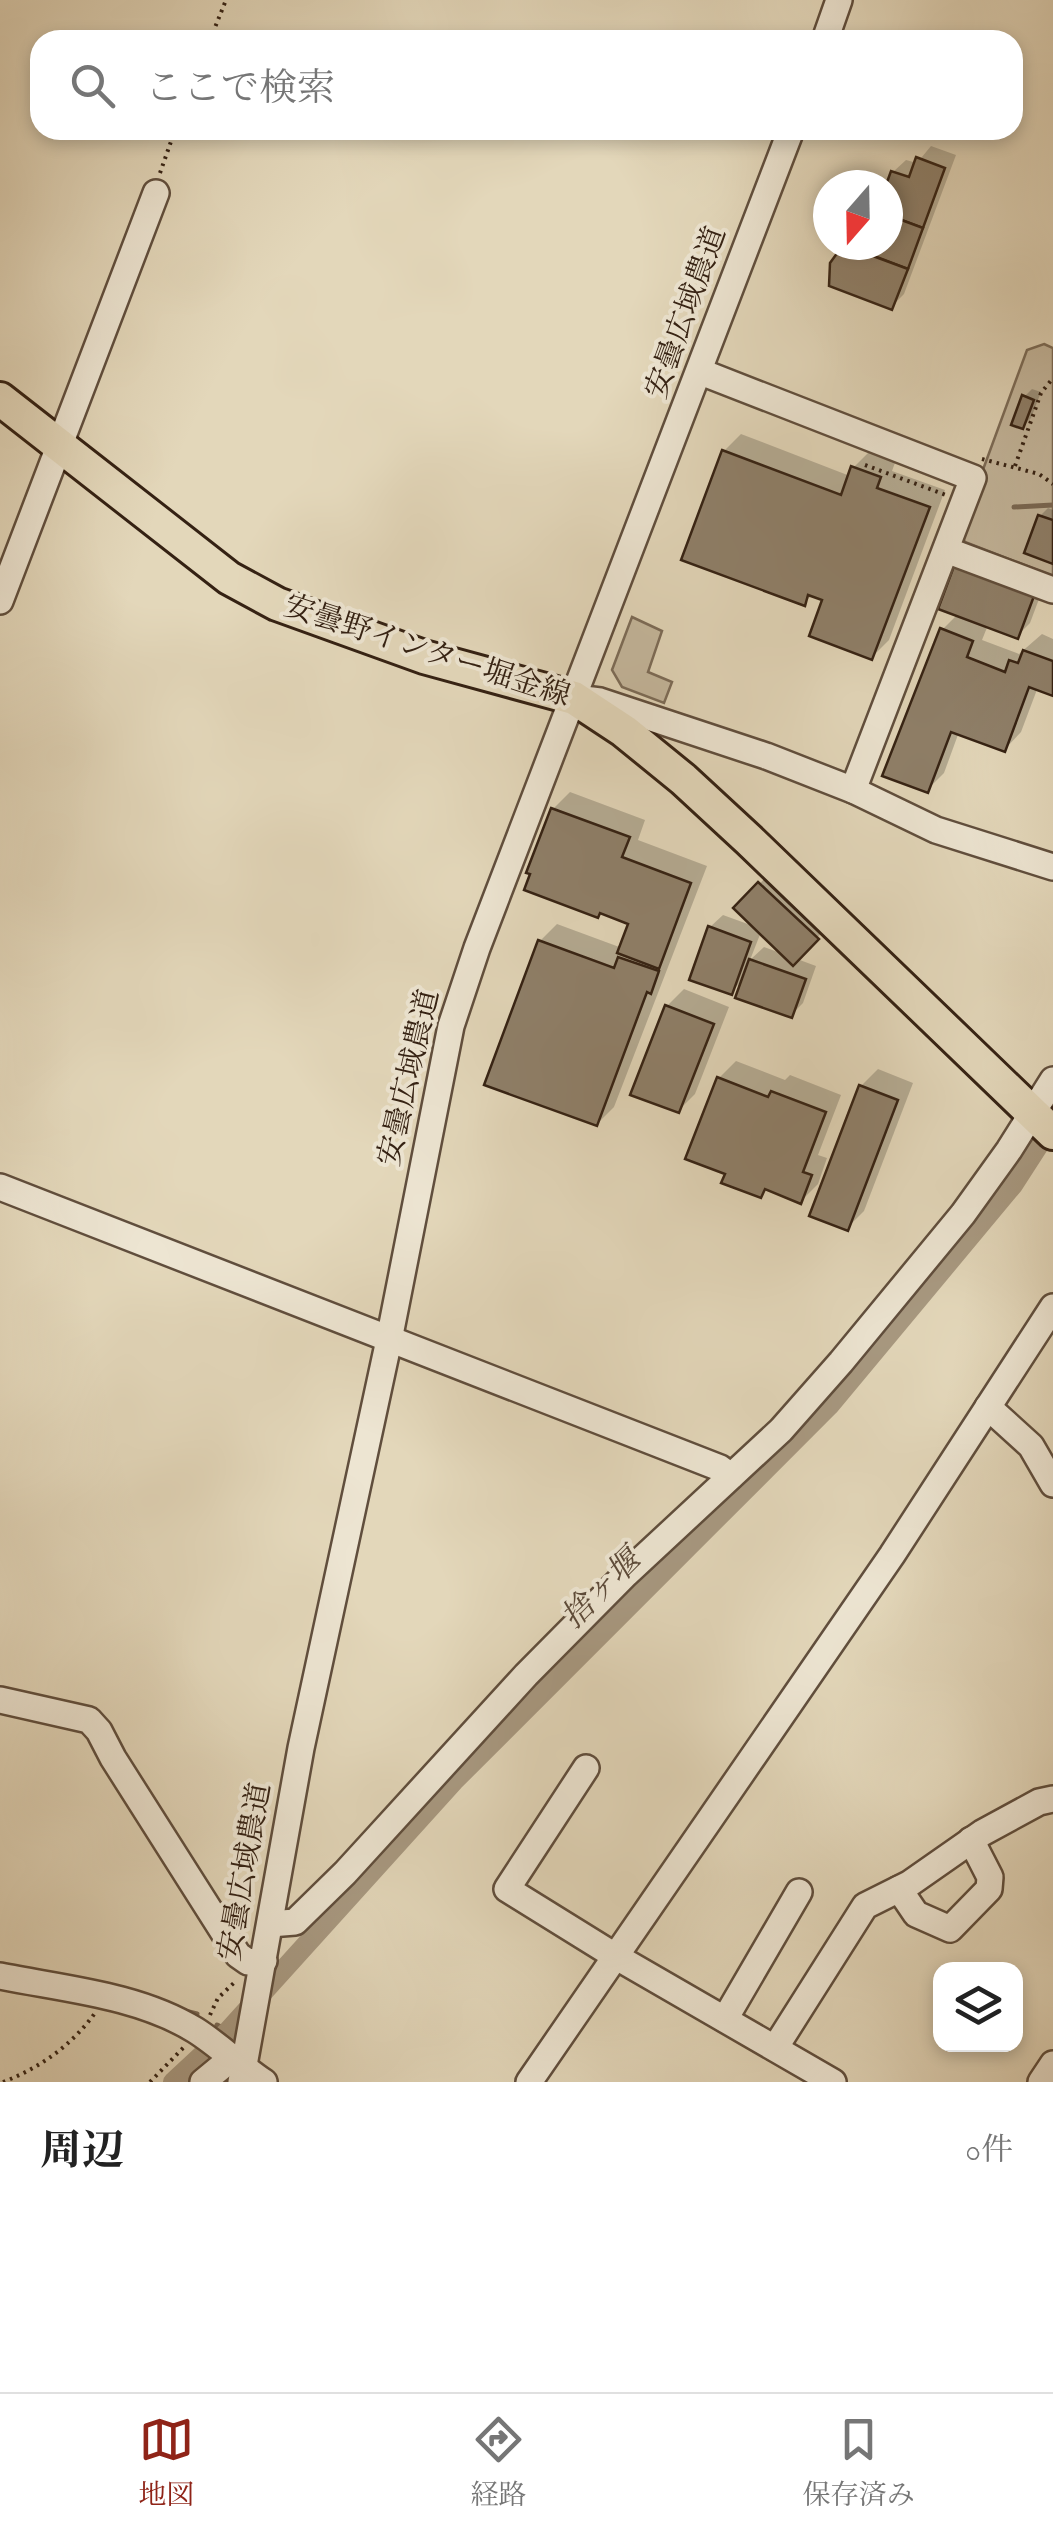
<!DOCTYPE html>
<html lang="ja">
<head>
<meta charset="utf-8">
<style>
  body { margin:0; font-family:"IM FELL English","Noto Serif JP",serif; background:#f2f2f2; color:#222 }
  .controls { position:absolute; right:30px; bottom:30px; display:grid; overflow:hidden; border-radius:20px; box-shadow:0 5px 15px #0003 }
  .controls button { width:90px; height:90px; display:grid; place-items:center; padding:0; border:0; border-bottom:2px solid #e0e0e0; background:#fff; color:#222; font:50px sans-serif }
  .compass { position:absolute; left:813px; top:170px; width:90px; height:90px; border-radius:50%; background:#fff; box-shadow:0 5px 15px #0003; rotate:200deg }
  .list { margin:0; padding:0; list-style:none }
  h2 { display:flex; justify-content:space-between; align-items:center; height:130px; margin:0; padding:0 40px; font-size:42px }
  h2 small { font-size:32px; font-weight:400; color:#767676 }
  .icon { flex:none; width:55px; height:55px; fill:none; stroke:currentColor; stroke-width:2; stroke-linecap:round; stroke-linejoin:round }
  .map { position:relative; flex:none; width:1053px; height:2082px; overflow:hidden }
  .search { position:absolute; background:#fff; box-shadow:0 5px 15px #0003; left:30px; right:30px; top:30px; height:110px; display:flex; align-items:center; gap:25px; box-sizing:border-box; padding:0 35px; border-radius:30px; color:#767676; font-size:38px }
  .sheet { height:310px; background:#fff }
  nav { display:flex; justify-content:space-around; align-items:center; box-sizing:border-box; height:140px; border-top:2px solid #e0e0e0; background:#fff; font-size:28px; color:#767676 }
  nav a { display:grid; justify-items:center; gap:5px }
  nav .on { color:#8f2418 }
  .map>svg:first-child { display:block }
</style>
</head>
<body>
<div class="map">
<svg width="1053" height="2082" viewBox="0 0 1053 2082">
  <rect width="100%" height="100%" fill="#e3d7ba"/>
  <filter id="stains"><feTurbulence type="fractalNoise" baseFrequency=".002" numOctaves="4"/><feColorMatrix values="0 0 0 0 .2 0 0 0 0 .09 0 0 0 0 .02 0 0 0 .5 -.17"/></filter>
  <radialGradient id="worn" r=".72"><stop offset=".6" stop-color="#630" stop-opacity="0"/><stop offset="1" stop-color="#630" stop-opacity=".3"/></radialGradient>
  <g fill="#c5b89e" stroke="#7c6c58" stroke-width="2.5">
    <polygon points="1044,344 1053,348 1053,576 965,542 963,538 977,486 1027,350"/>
    <polygon points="632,617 662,631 648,672 672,682 664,703 622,687 612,670"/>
  </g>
  <g fill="#0003" fill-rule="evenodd">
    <polygon points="931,146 956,155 904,294 891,307 833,263 846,245 888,245 893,172 906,160 917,163"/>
    <polygon points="1032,389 1041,392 1031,418 1023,426 1024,397"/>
    <polygon points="741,434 850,476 853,468 870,451 896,460 892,471 945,490 889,640 872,657 826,599 813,594 804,603 724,451"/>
    <polygon points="1048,508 1053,510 1053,562 1040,516"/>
    <polygon points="1045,583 1030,623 1017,636 988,625 982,640 1019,654 1042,634 1053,639 1053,693 1038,687 1021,732 1005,749 959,732 944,773 927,790 942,630 958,614"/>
    <polygon points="570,792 645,820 638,840 707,866 614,1107 597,1124 540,941 557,924 622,948 632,923 553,809"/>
    <path d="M772,871l57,54 -32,34 19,7 -13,37 -12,12 -47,-36 -13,13 -21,-65 13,-12 33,12 -20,-19zM761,932l25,23 -22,-8 -14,13z"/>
    <polygon points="684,989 729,1007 695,1094 678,1111 667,1006"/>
    <polygon points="736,1061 785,1080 790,1075 841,1095 818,1155 827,1158 818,1184 801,1201 768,1188 761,1195 728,1173 719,1078"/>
    <polygon points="878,1069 913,1083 864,1211 847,1228 861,1086"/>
  </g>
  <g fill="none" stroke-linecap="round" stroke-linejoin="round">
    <g stroke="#7a6955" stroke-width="5">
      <polyline points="1014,507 1053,505"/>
      <polyline points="181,2010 197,2014"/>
      <polyline points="217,2025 228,2031"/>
    </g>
    <polyline stroke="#a89981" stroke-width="20" points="173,2082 228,2031 454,1781 829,1406 1013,1185 1053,1123"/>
  </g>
  <g fill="#8f806a" stroke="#342113" stroke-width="2.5">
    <polygon points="916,157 945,168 923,228 888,215 886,185 891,171 909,177"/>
    <polygon points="888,215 923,228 908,269 848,246 888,245"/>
    <polygon points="843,245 908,269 892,310 829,286 830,263"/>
    <polygon points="1022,395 1034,400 1023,429 1011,425"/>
    <polygon points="722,450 841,495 851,466 881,477 877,488 930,507 872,660 809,636 822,600 808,595 805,606 681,560"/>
    <polygon points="1038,515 1053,520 1053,564 1024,553"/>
    <polygon points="954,566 1034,596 1018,639 938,609"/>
    <polygon points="940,628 973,641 967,657 1005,672 1009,660 1018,663 1023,650 1053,661 1053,696 1029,687 1005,752 951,732 928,793 882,776"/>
    <polygon points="551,808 630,837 622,857 691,883 659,969 617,953 628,924 600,913 598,918 524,890 530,874 526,873"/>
    <polygon points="758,882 819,939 793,966 733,908"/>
    <polygon points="708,926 751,942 732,995 689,980"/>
    <polygon points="538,940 614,968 618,957 659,971 651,994 647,992 597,1126 484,1085"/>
    <polygon points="749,959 806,979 792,1018 735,998"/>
    <polygon points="665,1005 714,1024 679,1113 630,1095"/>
    <polygon points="717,1077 768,1097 771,1091 826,1112 803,1172 812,1175 801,1204 765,1189 761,1198 721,1183 725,1174 685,1159"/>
    <polygon points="859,1085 898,1100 848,1231 809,1216"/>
  </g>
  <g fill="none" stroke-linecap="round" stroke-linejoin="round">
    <g stroke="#604e3d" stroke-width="30">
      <g id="minor">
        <polyline points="825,40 839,0"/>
        <polyline points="701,372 973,478 853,790"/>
        <polyline points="946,550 1053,590"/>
        <polyline points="0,601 156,193"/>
        <polyline points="584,699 600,701 766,756 853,790 936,830 1053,867"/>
        <polyline points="0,1187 720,1468 731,1476"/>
        <polyline points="988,1407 1031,1446 1053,1484"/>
        <polyline points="0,1700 89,1720 99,1731 113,1758 238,1955 248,1962 264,1961"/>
        <polyline points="586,1768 507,1889 615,1956 833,2082"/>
        <polyline points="899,1889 916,1914 950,1929 989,1889 990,1877 971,1840"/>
        <polyline points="270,1924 295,1922 345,1873 526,1675 626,1574 781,1430 841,1362 963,1214 1009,1150 1053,1080"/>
        <path d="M0,1976c64,13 138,19 195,54 24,15 45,36 69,52"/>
        <polyline points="725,2019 799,1892"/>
        <polyline points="775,2048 865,1906 909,1884 982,1833 1039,1802 1053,1799"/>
        <polyline points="203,2082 232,2058"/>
        <polyline points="241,2082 301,1748 389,1340 451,1026 477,948 791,130"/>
        <polyline points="529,2082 892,1555 1053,1307"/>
        <polyline points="1041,2082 1053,2064"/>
      </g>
    </g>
    <g stroke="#342113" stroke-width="38">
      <polyline id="major" points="0,399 229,578 277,604 424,657 574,698 624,731 683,779 749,840 1053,1133"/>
    </g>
    <g stroke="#342113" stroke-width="4" stroke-dasharray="2.5 5" stroke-linecap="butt">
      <polyline points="210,40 226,0"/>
      <polyline points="160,173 175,130"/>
      <polyline points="982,459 1039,474 1053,484"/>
      <polyline points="865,465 946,495"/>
      <polyline points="1015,466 1041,393 1053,378"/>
      <polyline points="210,2015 218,1998 237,1980"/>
      <path d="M3,2082c37,-14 69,-37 92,-69"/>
      <polyline points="150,2082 185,2046"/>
    </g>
    <use href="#minor" stroke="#ede5d2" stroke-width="25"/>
    <use href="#major" stroke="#e3d7ba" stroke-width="32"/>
  </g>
  <g text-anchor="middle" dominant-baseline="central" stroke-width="8" stroke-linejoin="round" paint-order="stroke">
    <g font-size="30" fill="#342113" stroke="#ede5d2">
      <text transform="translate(687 313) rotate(-70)">安曇広域農道</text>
      <text transform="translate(427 652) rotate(18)">安曇野インター堀金線</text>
      <text transform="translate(410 1078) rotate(-77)">安曇広域農道</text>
      <text transform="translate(246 1872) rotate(-80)">安曇広域農道</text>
    </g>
    <g font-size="32" font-style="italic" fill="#5d4b3a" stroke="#ede5d2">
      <text transform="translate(602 1590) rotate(-45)">捨ヶ堰</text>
    </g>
  </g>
  <rect width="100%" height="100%" filter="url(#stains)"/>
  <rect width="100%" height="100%" fill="url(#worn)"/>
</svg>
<div class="controls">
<button><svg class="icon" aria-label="layers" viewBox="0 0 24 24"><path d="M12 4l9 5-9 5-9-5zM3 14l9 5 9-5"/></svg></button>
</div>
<svg class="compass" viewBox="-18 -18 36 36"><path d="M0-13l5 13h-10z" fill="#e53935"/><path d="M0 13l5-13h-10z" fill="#767676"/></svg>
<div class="search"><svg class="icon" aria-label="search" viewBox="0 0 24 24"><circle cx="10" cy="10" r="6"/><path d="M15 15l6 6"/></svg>ここで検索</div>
</div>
<section class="sheet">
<h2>周辺<small>0件</small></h2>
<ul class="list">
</ul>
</section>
<nav>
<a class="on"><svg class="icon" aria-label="map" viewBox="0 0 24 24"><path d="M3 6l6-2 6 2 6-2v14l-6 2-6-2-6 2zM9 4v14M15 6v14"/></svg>地図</a>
<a><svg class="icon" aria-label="directions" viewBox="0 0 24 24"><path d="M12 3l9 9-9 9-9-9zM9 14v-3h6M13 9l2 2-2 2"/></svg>経路</a>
<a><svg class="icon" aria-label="saved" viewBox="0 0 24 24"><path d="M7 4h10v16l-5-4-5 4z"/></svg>保存済み</a>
</nav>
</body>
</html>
